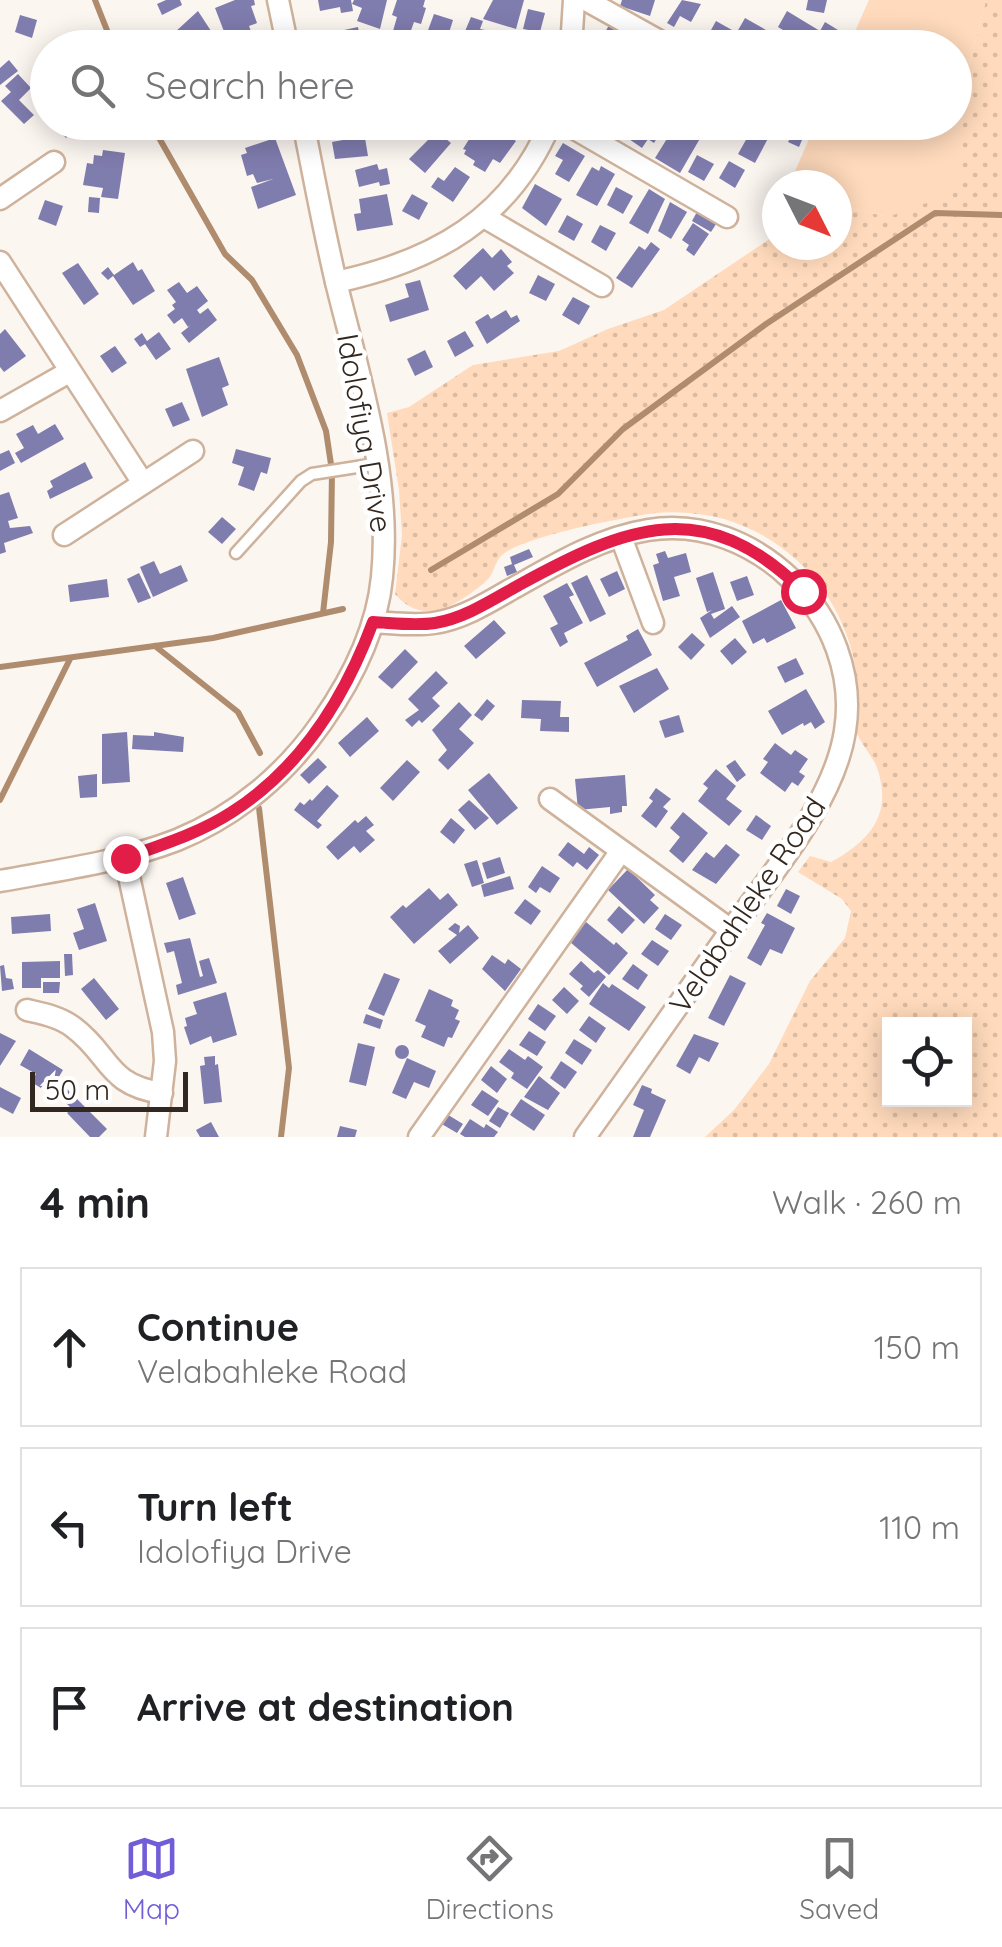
<!DOCTYPE html>
<html lang="en">
<head>
<meta charset="utf-8">
<style>
  body { margin:0; font-family:Quicksand,sans-serif; background:#f6f6f6; color:#202124 }
  .controls { position:absolute; right:30px; bottom:30px; display:grid; overflow:hidden; border-radius:0px; box-shadow:0 5px 25px #0003 }
  .controls button { width:90px; height:90px; display:grid; place-items:center; padding:0; border:0; border-bottom:2px solid #e0e0e0; background:#fff; color:#202124; font:50px sans-serif }
  .compass { position:absolute; left:762px; top:170px; width:90px; height:90px; border-radius:50%; background:#fff; box-shadow:0 5px 25px #0003; rotate:132deg }
  .scale { position:absolute; left:30px; bottom:25px; width:158px; box-sizing:border-box; padding-left:10px; border:5px solid #33281f; border-top:0; font-size:28px; line-height:35px; white-space:nowrap; color:#33281f; -webkit-text-stroke:8px #fff; paint-order:stroke }
  .stop { position:absolute; width:30px; height:30px; margin:-22px; border:8px solid #e11d48; border-radius:50%; background:#fff }
  .stop.end { background:#e11d48; border-color:#fff; box-shadow:0 2px 10px #0008 }
  .list { margin:0; padding:0; list-style:none }
  h2 { display:flex; justify-content:space-between; align-items:center; height:130px; margin:0; padding:0 40px; font-size:42px }
  h2 small { font-size:32px; font-weight:400; color:#757577 }
  .list li { display:grid; grid-template-columns:65px 1fr auto; gap:30px; align-items:center; box-sizing:border-box; height:160px; margin:0 20px 20px; padding:0 20px; border:2px solid #e0e0e0; border-radius:0px }
  .list b { display:block; font-size:38px; white-space:nowrap }
  .list p { margin:0; font-size:32px; white-space:nowrap; color:#757577 }
  .list em { font-size:32px; font-style:normal; color:#757577 }
  .icon { flex:none; width:55px; height:55px; fill:none; stroke:currentColor; stroke-width:2; stroke-linecap:round; stroke-linejoin:round }
  .map { position:relative; flex:none; width:1002px; height:1137px; overflow:hidden }
  .search { position:absolute; background:#fff; box-shadow:0 5px 25px #0003; left:30px; right:30px; top:30px; height:110px; display:flex; align-items:center; gap:25px; box-sizing:border-box; padding:0 35px; border-radius:55px; color:#757577; font-size:38px }
  .sheet { height:670px; background:#fff }
  nav { display:flex; justify-content:space-around; align-items:center; box-sizing:border-box; height:140px; border-top:2px solid #e0e0e0; background:#fff; font-size:28px; color:#757577 }
  nav a { display:grid; justify-items:center; gap:5px }
  nav .on { color:#715dd7 }
  .map>svg:first-child { display:block }
</style>
</head>
<body>
<div class="map">
<svg width="1002" height="1137" viewBox="0 0 1002 1137">
  <defs>
    <pattern id="grass-dots" width="8" height="8" patternUnits="userSpaceOnUse" patternTransform="scale(2.5)"><rect width="8" height="8" fill="#ffdabc"/><path d="M2 2h.1M6 6h.1" fill="none" stroke="#dbbba1" stroke-width="1.8" stroke-linecap="round"/></pattern>
  </defs>
  <rect width="100%" height="100%" fill="#fcf6f1"/>
  <path fill="url(#grass-dots)" fill-rule="evenodd" d="M986,0h16v1137h-297l29,-27 35,-46 41,-83 35,-43 6,-27 -9,-12 -44,-27 12,-16 21,6c40,-22 63,-49 45,-97 -6,-13 -20,-26 -21,-40 0,-16 3,-30 2,-46 -8,-75 -61,-139 -133,-160 -22,-6 -46,-8 -68,-6 -31,4 -132,23 -154,42 -7,6 -8,19 -15,25 -10,10 -32,25 -45,29 -20,6 -35,-1 -47,-15l7,-59 -3,-45 -12,-77 22,-6 64,-42 86,-14 49,-22 56,-19 113,-76v11h60v-40l47,11 74,-25 7,-110zM890,1024h74v76h-74z"/>
  <polygon fill="#ffdabc" points="869,0 986,0 965,81 959,191 888,217 837,205 837,185 789,185 816,123 954,122 954,48 848,47"/>
  <g fill="none" stroke-linecap="round" stroke-linejoin="round">
    <g stroke="#b08c6e" stroke-width="6">
      <polyline points="95,0 114,48"/>
      <polyline points="150,122 225,254 252,280 297,355 326,431 332,471 331,542 323,613"/>
      <polyline points="431,570 558,494 623,429 766,324 935,213 1002,215"/>
      <polyline points="155,646 238,712 260,753"/>
      <polyline points="0,667 213,638 343,609"/>
      <polyline points="0,800 70,659"/>
      <polyline points="259,808 289,1068 281,1137"/>
    </g>
  </g>
  <g fill="#7f7cae">
    <polygon points="166,0 180,0 182,5 162,15 157,4"/>
    <polygon points="235,0 254,0 255,5 251,6 257,23 249,26 256,44 267,40 270,48 224,48 219,36 225,34 215,8"/>
    <polygon points="318,0 351,0 353,11 341,13 340,7 320,11"/>
    <polygon points="354,0 387,0 380,29 357,21 362,8 352,4"/>
    <polygon points="397,0 425,0 423,7 426,8 421,24 414,22 409,36 393,31 397,17 392,15"/>
    <polygon points="493,0 524,0 516,29 483,19"/>
    <polygon points="622,0 655,0 650,16 620,6"/>
    <polygon points="682,0 701,4 691,22 680,16 674,27 667,23"/>
    <polygon points="808,0 827,0 824,13 806,10"/>
    <polygon points="528,9 545,13 540,32 523,29"/>
    <polygon points="198,11 213,34 209,37 212,43 201,48 196,39 183,48 174,33"/>
    <polygon points="787,11 820,31 825,22 838,30 828,48 819,43 813,48 778,27"/>
    <polygon points="434,14 453,20 447,39 427,33"/>
    <polygon points="20,15 37,20 32,38 15,32"/>
    <polygon points="471,17 483,21 480,29 485,30 479,48 458,48"/>
    <polygon points="745,18 766,30 756,48 728,48"/>
    <polygon points="612,20 625,28 619,38 622,40 618,48 596,48"/>
    <polygon points="716,21 732,30 722,48 706,39"/>
    <polygon points="358,27 362,48 323,48 321,35"/>
    <polygon points="9,60 18,71 0,85 0,68"/>
    <polygon points="18,74 31,88 19,100 34,115 24,124 1,101 11,92 5,86"/>
    <polygon points="48,91 48,117 35,102"/>
    <polygon points="63,122 83,122 66,138 57,128"/>
    <polygon points="237,122 256,122 258,128 242,135"/>
    <polygon points="333,122 379,122 382,137 365,138 368,156 335,159 332,142 343,140 341,128 334,130"/>
    <polygon points="485,122 502,122 508,127 504,133 516,141 500,163 493,159 485,172 473,165 475,161 464,154 466,150 463,149 476,128 485,134 491,126"/>
    <polygon points="639,122 673,122 664,136 660,133 654,143 648,139 642,148 629,139"/>
    <polygon points="687,122 719,122 711,136"/>
    <polygon points="725,122 746,122 737,137 722,128"/>
    <polygon points="756,122 774,127 755,163 738,154"/>
    <polygon points="683,124 702,135 680,173 655,158 673,129 678,132"/>
    <polygon points="798,124 807,128 799,147 788,142"/>
    <polygon points="443,125 451,132 446,139 451,143 425,173 409,159"/>
    <polygon points="275,138 296,195 258,209 251,187 273,179 257,183 253,174 247,176 241,155 247,153 245,148"/>
    <polygon points="563,143 585,156 569,182 555,174 563,160 555,156"/>
    <polygon points="103,150 125,153 118,199 101,197 103,188 83,185 87,163 93,164 94,155 102,156"/>
    <polygon points="697,155 714,164 704,181 688,172"/>
    <polygon points="729,161 745,170 735,188 719,178"/>
    <polygon points="377,164 379,170 387,168 390,184 380,186 379,182 359,187 355,170"/>
    <polygon points="601,166 615,174 597,206 576,195 592,167 599,171"/>
    <polygon points="455,167 470,177 453,202 431,187 438,177 444,181"/>
    <polygon points="535,184 562,199 546,226 522,208"/>
    <polygon points="616,187 633,196 623,214 607,205"/>
    <polygon points="649,189 665,199 648,234 629,223"/>
    <polygon points="387,194 393,225 357,231 354,214 361,213 359,199"/>
    <polygon points="412,194 428,203 419,220 402,211"/>
    <polygon points="89,197 100,198 99,213 88,212"/>
    <polygon points="45,200 63,206 56,226 38,219"/>
    <polygon points="670,202 687,212 671,239 658,231"/>
    <polygon points="698,210 718,221 711,232 692,221"/>
    <polygon points="567,215 583,224 574,241 558,232"/>
    <polygon points="693,223 709,234 694,256 686,250 689,245 682,240"/>
    <polygon points="600,225 616,233 606,251 591,242"/>
    <polygon points="651,242 660,249 632,288 616,278 639,246 645,250"/>
    <polygon points="483,248 492,258 501,249 512,262 507,266 514,273 494,291 481,276 466,290 453,276"/>
    <polygon points="133,262 138,271 142,269 155,291 133,305 113,276 108,280 101,273 108,267 114,275"/>
    <polygon points="78,263 99,294 84,305 62,273"/>
    <polygon points="538,275 555,284 546,301 529,293"/>
    <polygon points="420,280 429,310 390,322 385,305 409,297 405,284"/>
    <polygon points="179,282 187,293 197,286 208,301 197,310 200,314 208,308 217,320 189,343 181,333 191,325 188,327 182,318 174,324 167,315 175,309 172,305 176,302 167,290"/>
    <polygon points="573,297 590,306 579,325 562,315"/>
    <polygon points="506,310 511,318 517,315 520,321 487,344 475,322 488,314 491,319"/>
    <polygon points="5,329 26,356 4,372 0,367 0,334"/>
    <polygon points="465,331 474,346 455,357 447,341"/>
    <polygon points="159,332 171,349 156,360 145,344 140,347 134,339 142,333 147,341"/>
    <polygon points="115,346 127,363 112,373 100,356"/>
    <polygon points="425,350 433,367 415,376 407,359"/>
    <polygon points="219,357 229,385 222,388 228,405 202,417 186,369"/>
    <polygon points="182,402 190,420 173,427 165,409"/>
    <polygon points="55,424 64,439 21,463 15,453 24,448 16,434 33,425 38,434"/>
    <polygon points="236,449 271,458 267,474 261,472 254,491 238,485 244,467 232,463"/>
    <polygon points="9,450 15,463 0,471 0,454"/>
    <polygon points="85,462 93,478 50,499 47,491 53,487 50,481"/>
    <polygon points="9,492 18,518 8,521 10,528 30,526 33,533 4,543 6,552 0,554 0,495"/>
    <polygon points="222,517 236,529 222,544 208,532"/>
    <polygon points="529,549 533,557 514,565 517,572 507,576 504,567 512,564 510,557"/>
    <polygon points="665,551 668,558 686,553 691,572 674,577 680,596 663,601 653,565 659,563 656,554"/>
    <polygon points="154,561 160,574 181,565 188,581 153,597 140,567"/>
    <polygon points="617,571 625,589 609,597 600,579"/>
    <polygon points="713,572 725,609 711,614 714,619 732,606 740,617 710,638 700,618 712,610 707,612 696,578"/>
    <polygon points="139,573 151,598 138,603 127,579"/>
    <polygon points="587,575 606,614 590,622 571,583"/>
    <polygon points="747,576 754,595 737,601 730,582"/>
    <polygon points="107,579 109,597 70,602 68,585"/>
    <polygon points="567,583 574,595 569,597 583,623 564,633 568,642 560,647 550,628 558,624 543,596"/>
    <polygon points="781,600 796,628 767,643 764,638 753,644 742,621"/>
    <polygon points="494,620 506,633 476,659 464,646"/>
    <polygon points="638,629 652,655 597,687 584,663 628,640 626,636"/>
    <polygon points="692,633 705,645 691,660 678,647"/>
    <polygon points="735,638 747,652 732,665 720,651"/>
    <polygon points="405,649 418,662 392,689 378,677"/>
    <polygon points="796,658 804,674 785,683 777,667"/>
    <polygon points="657,668 669,689 634,713 619,686"/>
    <polygon points="436,671 448,683 432,698 440,706 422,723 419,720 412,727 405,720 419,710 408,699"/>
    <polygon points="806,689 825,722 815,729 811,722 804,726 803,723 782,735 768,711"/>
    <polygon points="487,699 495,706 482,721 474,715"/>
    <polygon points="522,700 561,701 560,717 569,717 569,732 540,731 541,719 521,718"/>
    <polygon points="459,702 472,715 459,729 474,743 448,770 438,760 447,750 432,730"/>
    <polygon points="679,715 684,732 665,738 659,721"/>
    <polygon points="367,717 379,731 350,757 338,743"/>
    <polygon points="127,732 130,782 102,784 102,734"/>
    <polygon points="154,732 184,737 183,752 132,749 133,735 154,736"/>
    <polygon points="775,743 791,755 795,750 808,759 799,772 805,776 798,786 792,782 785,792 760,773 768,762 763,759"/>
    <polygon points="318,758 327,767 309,784 300,775"/>
    <polygon points="407,760 420,772 393,801 380,788"/>
    <polygon points="735,760 746,775 737,782 726,766"/>
    <polygon points="716,769 736,786 726,799 742,811 729,826 698,801 708,788 703,784"/>
    <polygon points="489,773 518,808 497,825 468,790"/>
    <polygon points="97,774 97,797 80,798 78,776"/>
    <polygon points="625,775 627,806 622,806 622,812 610,814 610,807 578,810 575,779"/>
    <polygon points="327,785 339,796 317,821 322,825 318,829 294,810 300,802 304,805 310,799 312,801"/>
    <polygon points="656,788 671,799 663,807 668,811 656,828 641,816 653,801 649,798"/>
    <polygon points="469,800 489,818 475,830 458,810"/>
    <polygon points="683,812 708,833 683,863 669,851 680,837 670,828"/>
    <polygon points="756,815 771,826 762,840 746,830"/>
    <polygon points="366,816 374,825 366,831 375,840 360,853 354,846 338,860 326,847 355,820 358,823"/>
    <polygon points="451,818 465,830 454,844 440,832"/>
    <polygon points="568,842 584,854 589,847 599,855 587,870 577,862 573,867 558,855"/>
    <polygon points="726,844 740,855 716,884 692,870 706,852 714,858"/>
    <polygon points="500,857 505,873 487,879 482,863"/>
    <polygon points="477,860 484,883 472,887 464,864"/>
    <polygon points="542,866 560,878 550,893 540,887 536,893 528,887"/>
    <polygon points="628,869 655,895 650,900 659,908 644,924 608,890"/>
    <polygon points="510,876 514,889 484,897 481,885"/>
    <polygon points="183,877 196,914 179,920 166,883"/>
    <polygon points="429,888 440,900 448,893 458,905 414,944 390,917 403,905 406,908"/>
    <polygon points="786,889 800,896 791,914 777,906"/>
    <polygon points="525,899 541,911 531,925 514,913"/>
    <polygon points="95,903 107,941 79,950 73,933 84,929 77,909"/>
    <polygon points="619,906 635,920 622,934 607,920"/>
    <polygon points="767,913 795,928 782,954 770,949 761,966 747,958 765,925 761,923"/>
    <polygon points="50,914 51,931 12,934 11,917"/>
    <polygon points="665,914 682,925 671,940 655,929"/>
    <polygon points="586,922 614,945 616,942 628,953 609,975 570,942"/>
    <polygon points="455,923 460,926 459,933 468,925 479,938 450,964 438,951 457,935 448,929"/>
    <polygon points="190,938 200,977 203,976 199,961 209,958 217,983 178,995 176,985 182,983 174,951 167,953 164,943"/>
    <polygon points="652,940 669,951 658,966 641,954"/>
    <polygon points="64,954 72,954 73,975 65,976"/>
    <polygon points="492,955 505,964 508,959 521,969 505,991 482,969"/>
    <polygon points="60,961 60,978 41,978 41,988 22,988 22,962"/>
    <polygon points="581,961 594,973 598,970 606,977 589,997 580,989 583,986 569,974"/>
    <polygon points="633,964 648,975 638,990 622,979"/>
    <polygon points="4,965 6,978 12,979 14,989 2,991 0,966"/>
    <polygon points="384,973 400,979 384,1016 368,1009"/>
    <polygon points="730,975 746,983 724,1026 708,1018"/>
    <polygon points="94,978 119,1009 106,1020 81,989"/>
    <polygon points="43,982 60,982 59,993 43,993"/>
    <polygon points="603,983 609,988 612,984 646,1007 629,1031 589,1004"/>
    <polygon points="564,987 579,1001 567,1014 552,1000"/>
    <polygon points="429,989 453,1000 451,1006 459,1010 455,1019 460,1021 452,1038 448,1037 444,1047 421,1037 426,1026 415,1021"/>
    <polygon points="226,992 237,1035 213,1043 211,1036 190,1045 184,1027 187,1026 185,1018 197,1014 193,1002"/>
    <polygon points="538,1004 556,1016 545,1031 528,1019"/>
    <polygon points="366,1014 383,1020 380,1029 363,1023"/>
    <polygon points="589,1016 606,1028 596,1043 579,1030"/>
    <polygon points="529,1031 546,1042 537,1056 519,1045"/>
    <polygon points="0,1033 16,1041 0,1066"/>
    <polygon points="694,1034 719,1043 709,1062 699,1057 690,1074 676,1066"/>
    <polygon points="574,1039 592,1050 582,1065 565,1053"/>
    <polygon points="358,1043 375,1047 366,1086 349,1082"/>
    <circle cx="402" cy="1052" r="7"/>
    <polygon points="29,1049 63,1070 54,1085 46,1080 41,1088 31,1082 36,1074 20,1065"/>
    <polygon points="509,1049 525,1060 528,1056 543,1067 527,1089 511,1078 514,1073 499,1062"/>
    <polygon points="215,1056 215,1065 218,1064 222,1102 204,1104 200,1066 205,1065 204,1057"/>
    <polygon points="407,1058 436,1071 429,1088 414,1082 406,1099 392,1093"/>
    <polygon points="561,1061 577,1072 565,1089 550,1078"/>
    <polygon points="491,1066 507,1079 497,1093 481,1080"/>
    <polygon points="539,1076 560,1093 548,1110 524,1097"/>
    <polygon points="642,1085 652,1089 651,1093 666,1100 650,1137 633,1137 644,1110 633,1105"/>
    <polygon points="64,1086 107,1129 99,1137 90,1137 67,1113 72,1109 56,1093"/>
    <polygon points="0,1087 21,1098 13,1114 0,1107"/>
    <polygon points="482,1090 499,1101 488,1116 471,1105"/>
    <polygon points="521,1099 545,1115 534,1131 510,1115"/>
    <polygon points="498,1107 509,1113 500,1128 489,1121"/>
    <polygon points="445,1113 463,1124 457,1133 440,1123"/>
    <polygon points="470,1119 484,1128 486,1124 498,1132 494,1137 465,1137 460,1134"/>
    <polygon points="211,1122 219,1137 200,1137 196,1130"/>
    <polygon points="340,1126 357,1130 355,1137 337,1137"/>
  </g>
  <g fill="none" stroke-linecap="round" stroke-linejoin="round">
    <g stroke="#ceb29b" stroke-width="15">
      <polyline id="service" points="236,553 301,481 312,474 376,464"/>
    </g>
    <g stroke="#ceb29b" stroke-width="25">
      <g id="minor">
        <polyline points="278,0 288,48"/>
        <polyline points="586,0 672,48"/>
        <polyline points="571,48 574,0"/>
        <polyline points="563,122 727,217"/>
        <polyline points="0,199 54,162"/>
        <polyline points="484,217 602,286"/>
        <polyline points="0,262 143,483"/>
        <path d="M336,282c98,-21 174,-63 215,-160"/>
        <polyline points="0,411 69,372"/>
        <polyline points="64,535 193,451"/>
        <polyline points="621,537 653,623"/>
        <path d="M373,622c20,1 41,4 61,1 27,-4 52,-19 76,-33 43,-24 88,-52 138,-60 53,-9 106,13 144,50 40,39 62,95 53,151 -11,72 -75,144 -116,202 -48,68 -95,136 -144,204"/>
        <polyline points="550,799 731,930"/>
        <polyline points="125,858 163,1032 165,1061 156,1137"/>
        <path d="M0,881c60,-11 120,-19 177,-41 59,-24 109,-66 145,-118 30,-43 55,-92 60,-145 10,-97 -22,-198 -45,-291 -13,-54 -23,-109 -34,-164"/>
        <path d="M27,1010c17,4 33,7 46,17 38,28 33,58 89,66"/>
        <polyline points="419,1137 621,851"/>
      </g>
    </g>
    <use href="#service" stroke="#fff" stroke-width="10"/>
    <use href="#minor" stroke="#fff" stroke-width="20"/>
  </g>
  <g fill="none" stroke-linecap="round" stroke-linejoin="round">
    <path stroke="#e11d48" stroke-width="12" d="M125,858c36,-13 75,-25 107,-46 69,-44 113,-115 141,-190 20,1 42,4 62,1 30,-5 57,-23 84,-38 108,-59 185,-91 284,6"/>
  </g>
  <g text-anchor="middle" dominant-baseline="central" stroke-width="9" stroke-linejoin="round" paint-order="stroke">
    <g font-size="30" fill="#33281f" stroke="#fff">
      <text transform="translate(365 433) rotate(80)">Idolofiya Drive</text>
      <text transform="translate(747 905) rotate(-56)">Velabahleke Road</text>
    </g>
  </g>
</svg>
<div class="controls">
<button><svg class="icon" aria-label="locate" viewBox="0 0 24 24"><circle cx="12" cy="12" r="6"/><path d="M12 2v4M12 18v4M2 12h4M18 12h4"/></svg></button>
</div>
<svg class="compass" viewBox="-18 -18 36 36"><path d="M0-13l5 13h-10z" fill="#e53935"/><path d="M0 13l5-13h-10z" fill="#757577"/></svg>
<div class="scale">50 m</div>
<div class="stop" style="left:803px;top:591px"></div>
<div class="stop end" style="left:125px;top:858px"></div>
<div class="search"><svg class="icon" aria-label="search" viewBox="0 0 24 24"><circle cx="10" cy="10" r="6"/><path d="M15 15l6 6"/></svg>Search here</div>
</div>
<section class="sheet">
<h2>4 min<small>Walk · 260 m</small></h2>
<ul class="list">
<li><svg class="icon" aria-label="ahead" viewBox="0 0 24 24"><path d="M12 20V5M6 11l6-6 6 6"/></svg><div><b>Continue</b><p>Velabahleke Road</p></div><em>150 m</em></li>
<li><svg class="icon" aria-label="left" viewBox="0 0 24 24"><path d="M17 20v-9H6M10 6l-5 5 5 5"/></svg><div><b>Turn left</b><p>Idolofiya Drive</p></div><em>110 m</em></li>
<li><svg class="icon" aria-label="arrive" viewBox="0 0 24 24"><path d="M6 21V4h12l-3 4 3 4H6"/></svg><div><b>Arrive at destination</b></div></li>
</ul>
</section>
<nav>
<a class="on"><svg class="icon" aria-label="map" viewBox="0 0 24 24"><path d="M3 6l6-2 6 2 6-2v14l-6 2-6-2-6 2zM9 4v14M15 6v14"/></svg>Map</a>
<a><svg class="icon" aria-label="directions" viewBox="0 0 24 24"><path d="M12 3l9 9-9 9-9-9zM9 14v-3h6M13 9l2 2-2 2"/></svg>Directions</a>
<a><svg class="icon" aria-label="saved" viewBox="0 0 24 24"><path d="M7 4h10v16l-5-4-5 4z"/></svg>Saved</a>
</nav>
</body>
</html>
